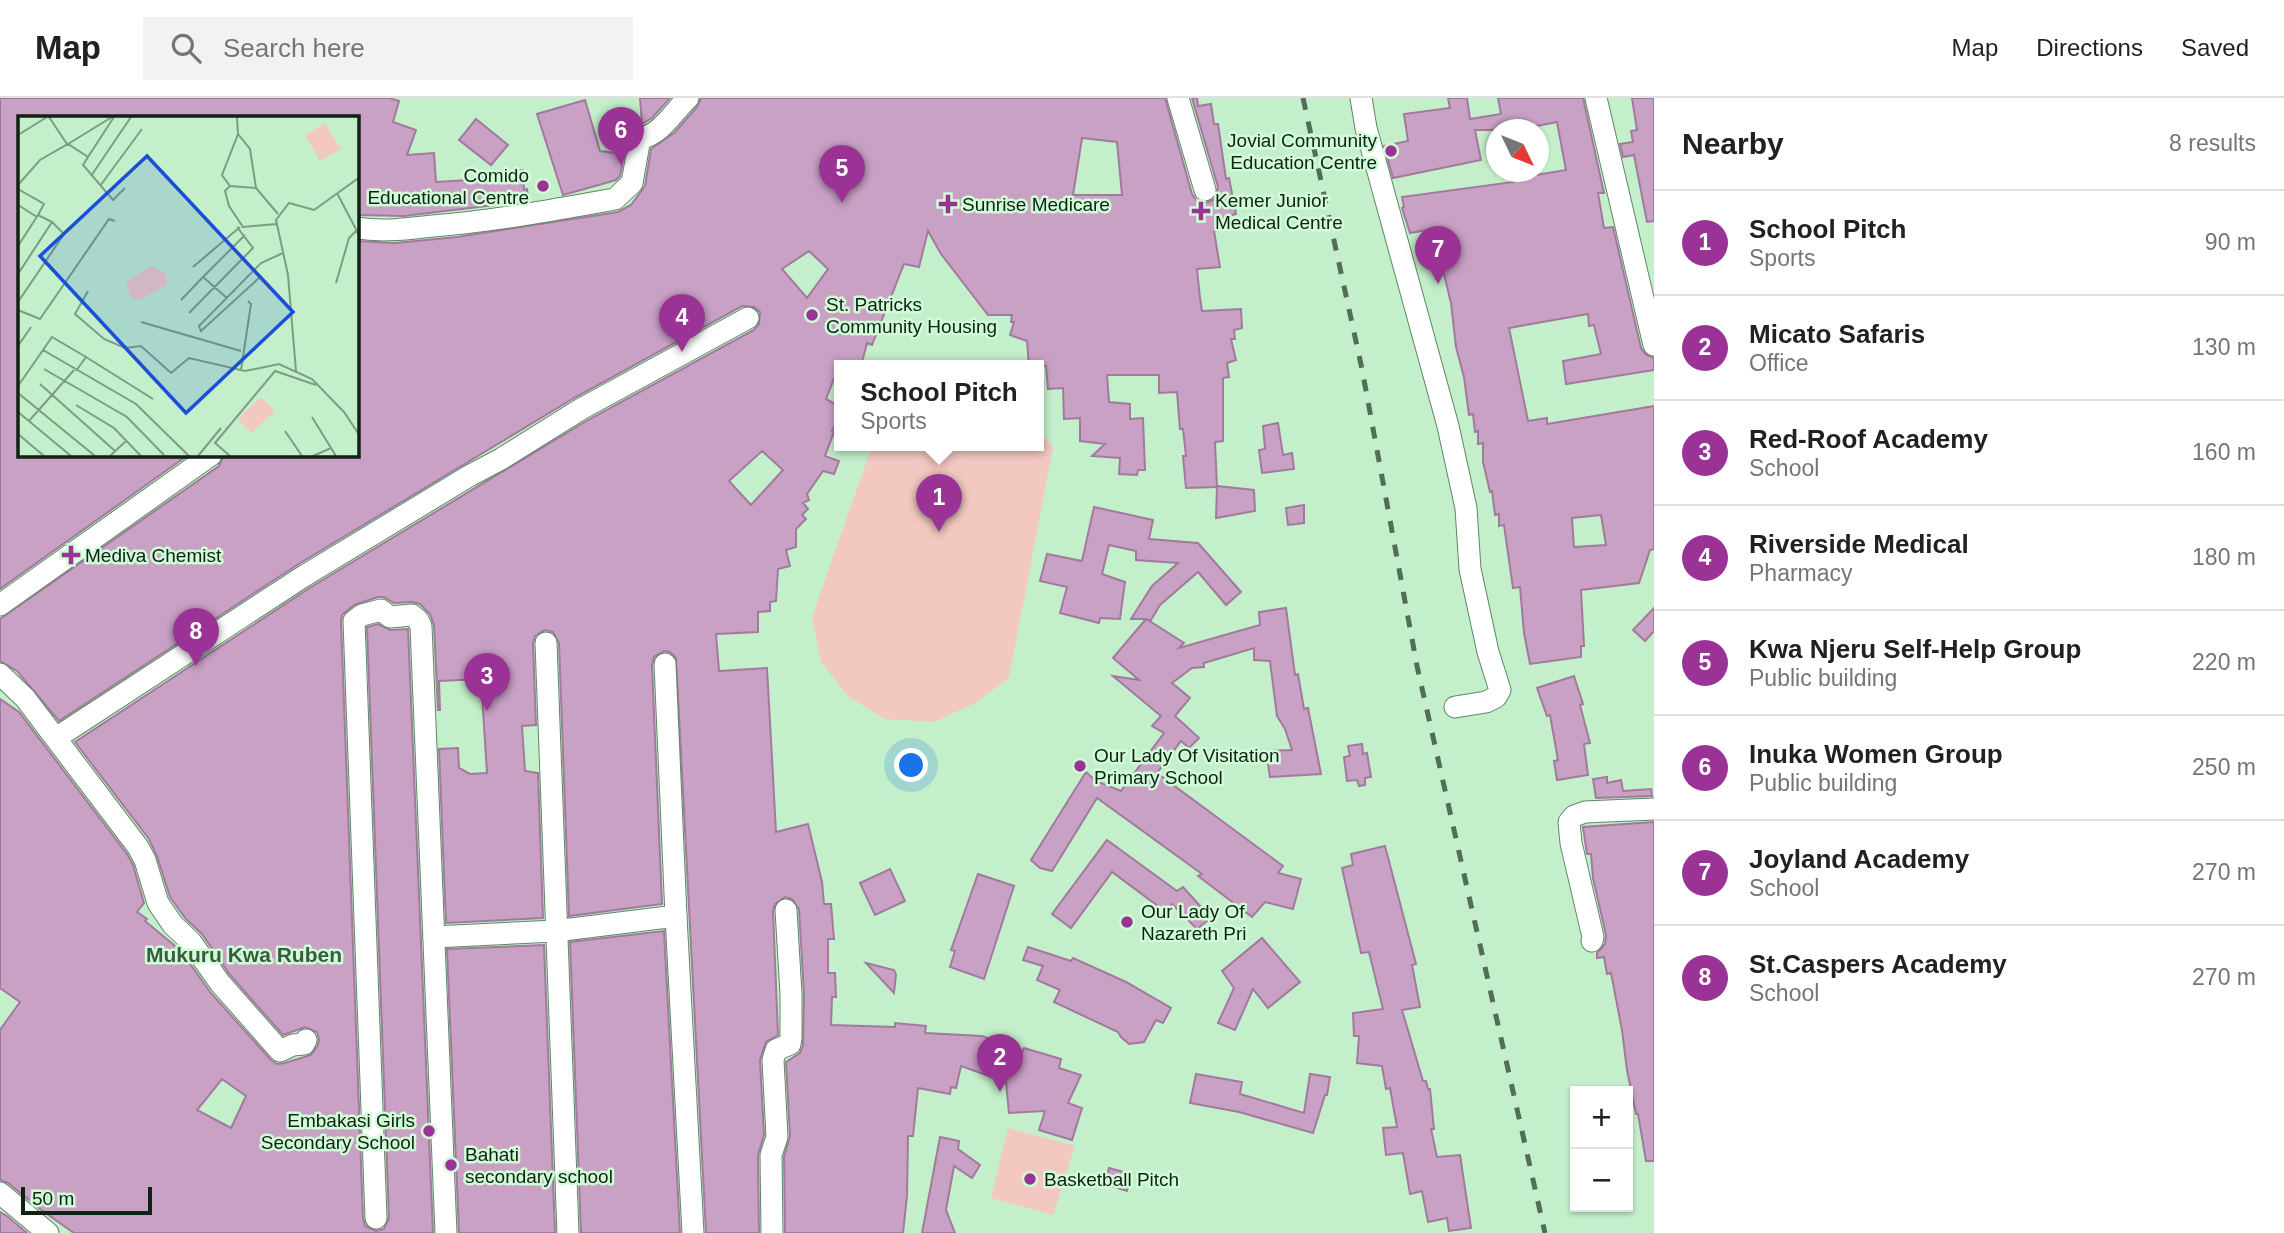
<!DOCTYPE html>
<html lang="en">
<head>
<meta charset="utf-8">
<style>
  body { margin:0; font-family:Arial,sans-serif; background:#f2f2f2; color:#202124 }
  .controls { position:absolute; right:21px; bottom:21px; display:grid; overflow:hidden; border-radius:0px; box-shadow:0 2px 5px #0004 }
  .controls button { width:63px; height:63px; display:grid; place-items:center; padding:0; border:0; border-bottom:2px solid #e0e0e0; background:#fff; color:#202124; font:35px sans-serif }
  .compass { position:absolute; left:1486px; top:21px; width:63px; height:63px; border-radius:50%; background:#fff; box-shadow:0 2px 5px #0004; rotate:133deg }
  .scale { position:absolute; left:21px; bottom:18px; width:131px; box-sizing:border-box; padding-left:7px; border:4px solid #112114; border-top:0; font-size:19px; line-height:24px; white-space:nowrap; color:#112114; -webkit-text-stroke:5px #d0fdd7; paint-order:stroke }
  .you { position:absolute; left:912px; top:668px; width:24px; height:24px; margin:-18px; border:5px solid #fff; border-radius:50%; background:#1a73e8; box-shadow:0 0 0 10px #1a73e833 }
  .badge { display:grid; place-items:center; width:46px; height:46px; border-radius:50%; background:#9b3397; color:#fff; font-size:23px; font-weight:700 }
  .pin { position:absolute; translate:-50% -58px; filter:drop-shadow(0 2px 4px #0008) }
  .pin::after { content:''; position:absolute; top:37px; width:24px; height:21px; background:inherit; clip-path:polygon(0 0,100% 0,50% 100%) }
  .popup { position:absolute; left:834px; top:262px; width:210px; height:91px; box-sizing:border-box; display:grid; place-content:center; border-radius:0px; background:#fff; filter:drop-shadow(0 2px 5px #0005); font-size:23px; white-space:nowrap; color:#757577 }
  .popup b { font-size:26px; color:#202124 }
  .popup::after { content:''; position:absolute; left:50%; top:100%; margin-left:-14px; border:14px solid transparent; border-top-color:#fff }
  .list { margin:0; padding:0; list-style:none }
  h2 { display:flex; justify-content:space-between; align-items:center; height:91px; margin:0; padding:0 28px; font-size:30px }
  h2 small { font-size:23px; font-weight:400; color:#757577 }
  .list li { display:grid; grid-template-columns:46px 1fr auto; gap:21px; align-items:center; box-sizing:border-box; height:105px; padding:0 28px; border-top:2px solid #e0e0e0 }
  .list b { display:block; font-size:26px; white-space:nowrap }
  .list p { margin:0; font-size:23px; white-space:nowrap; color:#757577 }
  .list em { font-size:23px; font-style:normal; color:#757577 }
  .icon { flex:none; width:38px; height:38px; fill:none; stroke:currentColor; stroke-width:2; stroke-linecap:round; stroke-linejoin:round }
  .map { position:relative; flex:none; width:1654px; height:1135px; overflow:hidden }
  header { display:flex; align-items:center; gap:42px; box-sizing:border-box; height:98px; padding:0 35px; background:#fff; border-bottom:2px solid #e0e0e0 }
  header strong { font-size:33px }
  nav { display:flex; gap:38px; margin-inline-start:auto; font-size:24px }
  .search { width:490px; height:63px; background:#f2f2f2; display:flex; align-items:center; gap:18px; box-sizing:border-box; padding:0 24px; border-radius:0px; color:#757577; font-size:26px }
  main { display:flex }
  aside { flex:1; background:#fff }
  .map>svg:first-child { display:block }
</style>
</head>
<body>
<header>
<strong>Map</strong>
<div class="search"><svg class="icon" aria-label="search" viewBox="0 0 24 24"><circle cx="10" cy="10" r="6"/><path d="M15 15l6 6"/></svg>Search here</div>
<nav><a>Map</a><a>Directions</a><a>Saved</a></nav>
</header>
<main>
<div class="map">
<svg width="1654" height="1135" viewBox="0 0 1654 1135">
  <rect width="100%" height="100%" fill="#c3efca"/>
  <g fill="#f3c8c0">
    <polygon points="1039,332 1053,349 1009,580 975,605 934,624 885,621 849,599 821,564 812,519 872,348 1039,348"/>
    <polygon points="1008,1030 1075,1048 1053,1117 991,1100"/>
  </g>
  <g fill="#c9a1c5" stroke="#a17a9d" stroke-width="2" fill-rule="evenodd">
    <polygon points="0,0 389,0 399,3 393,24 416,32 407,57 434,55 436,84 468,82 501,75 499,74 523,72 524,92 527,91 529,103 404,118 357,117 357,19 19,19 19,357 188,357 0,491"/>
    <polygon points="640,0 670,0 652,20 642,26"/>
    <path d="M701,0h464l27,96 4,6 7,3 6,-1 6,-3 3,-12 -26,-89h5l1,8 13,-2 3,20h4l8,55 3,-1 7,36 -8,2 2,12 -16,3 6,36 -23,2 3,29 2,13 39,-2 1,19 -8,2 1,9h-4l5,21 -9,3 2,14 -6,1v63l-8,1 2,45 -31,1 -3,-32h3l-3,-27h-3l-3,-37 -18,1v-18h-52l2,27 21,2v15l13,-1 2,52h-7l-1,5 -18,-1 1,-16 -28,-2 13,-12 -25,-3v-23l-16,1 -1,-31 -15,1 -2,-23h-17l-2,-25 -17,-6 4,-13h-3l1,-7h-24l-47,-61 -13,-23 -9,36 -15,-3 -32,81 -5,-2 -6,23h-22l-13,33 13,7v11l-7,14 2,1 -9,24 14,5 -5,13 -11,-3 -16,23 2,6 -6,3 5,6 -6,6 4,4 -10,10v18l-10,3 4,16 -12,3 -2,32 -6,1v9l-12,1v20l-42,2 3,37 48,-3 9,164 32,-8 14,58 2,22h7l3,35h-6v34h7l1,24h-4l-1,28 64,2v-4l31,3 -1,7 57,3 16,6 -1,8 23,7 4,-9 37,11 -2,9 22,7 -13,28 14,5 -10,32 -33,-10 6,-19 -36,2 -3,-31 -45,-16 -5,22 -5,-1 -1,7 -32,-6 -5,48h-5l-1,60 -4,37h-118l-1,-76 6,-21 -4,-74 14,-9 3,-7 1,-52 -5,-85 -7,-10 -7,-2 -10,7 -2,7 5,124 -12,7 -6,18 4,75 -6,20 1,78h-53l-30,-575 -6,-6 -6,-1 -10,6 -2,8 10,239 -93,12 -10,-273 -6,-11 -8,-2 -10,6 -2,7 3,82 -14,1 3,45 13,2 5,145 -97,5 -7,-174 19,-1 1,20 11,6 17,-1 -6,-94 -42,2 1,29h-2l-4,-85 -4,-11 -10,-10 -9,-2 -17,1 -10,-6h-6l-24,8 -12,10 -1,6 22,597 2,8 11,5 8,-2 5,-11 -22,-591 11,-3 12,6 18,-1 25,604h-359l-34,-24 -32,-26 -8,-3v-150l20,-28 -20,-14v-289l19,13 108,142 6,11 11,38 -7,9 10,7 -2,2 36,30 29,41 61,68 6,4 8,-1 26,-8 7,-10 1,-6 -2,-7 -12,-5 -22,8 -53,-60 -28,-41 -16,-15 -16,-22 -13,-41 -8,-17 -74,-97 236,-155 277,-167 166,-90 5,-6 1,-12 -6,-5 -12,-1 -168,92 -277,167 -238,156 -42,-50 -17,-10v-42l219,-153 5,-11h133v-214l38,2 62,-6 161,-25 13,-7 14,-19 6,-37 24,-17 22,-25zM1082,40l35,4 5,53h-49zM809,153l19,18 -21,29 -25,-29zM762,353l21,19 -32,35 -22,-24zM222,981l24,17 -15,32 -34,-18z"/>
    <path d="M1448,0h19l3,21 31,-5 -3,-16h85l21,95h-6l6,35 9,-1 28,121 4,6 9,4v12l-88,14 -3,-23 38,-7 -7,-29 -5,1 -1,-12 -79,14 19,93 19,-3v6l107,-18v143l-4,1 -11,33 -58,7 3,56h-3v11l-51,7 -6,-31 -4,-46 -7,1 -9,-63 -5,1v-12l-4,1 -3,-24 -2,1 -7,-30v-19l-5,1v-13l-3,1 -2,-18 -4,1 -5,-38 -8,-30 -5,-44 -18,-74 -23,4 -8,-25 2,-1 -2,-10 111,-15v-3l53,-9 -9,-48 -41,8h-41l6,30 -88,18 -9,-32 24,-5 -4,-27 46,-6zM1601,417l5,30 -32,2 -2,-29z"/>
    <polygon points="1632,0 1654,0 1654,123 1647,124 1634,57 1623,59 1620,46 1633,44 1631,33 1637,32"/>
    <polygon points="585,2 600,53 624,56 620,78 616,82 563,97 537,16"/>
    <polygon points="476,21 508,47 491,67 459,42"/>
    <polygon points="1278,325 1283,357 1292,355 1294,371 1262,375 1259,352 1265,351 1263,328"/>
    <polygon points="1217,388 1254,392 1255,413 1216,420"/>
    <polygon points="1304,407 1304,425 1288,427 1286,410"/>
    <polygon points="1094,409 1153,422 1149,441 1198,445 1241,494 1226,507 1198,474 1160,507 1151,522 1148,522 1184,545 1179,550 1260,527 1259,514 1286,510 1295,577 1298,576 1304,611 1308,610 1321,676 1270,679 1266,653 1292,652 1285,631 1277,618 1270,563 1254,562 1254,550 1204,565 1204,569 1192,570 1172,585 1190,600 1175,618 1199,640 1189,650 1181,643 1157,675 1283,768 1278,775 1301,781 1293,811 1265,804 1252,819 1198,778 1202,776 1097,700 1052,773 1040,770 1031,762 1086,674 1096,683 1121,693 1164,635 1152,628 1161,618 1113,578 1139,582 1113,560 1146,521 1131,521 1152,488 1178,465 1136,462 1136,453 1109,447 1102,476 1125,484 1120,521 1100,520 1099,525 1060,515 1067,489 1040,483 1047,456 1082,463"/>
    <polygon points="1654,510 1654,533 1645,543 1633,532"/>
    <polygon points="1574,578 1583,606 1580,607 1590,645 1584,646 1588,677 1557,682 1554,663 1558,662 1550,617 1547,618 1537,590"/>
    <polygon points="1362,646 1363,656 1367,655 1371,679 1365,680 1365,687 1359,688 1357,682 1347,683 1344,659 1350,658 1348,648"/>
    <polygon points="1607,679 1607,685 1621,682 1623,693 1651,691 1652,698 1596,700 1593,681"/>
    <polygon points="1654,724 1654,1063 1646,1063 1638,1016 1636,1016 1627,972 1622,932 1611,875 1607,876 1604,859 1597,860 1597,855 1605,846 1606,837 1593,780 1591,756 1587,756 1583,729"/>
    <polygon points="1107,742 1177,793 1183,789 1211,820 1197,831 1172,806 1166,814 1112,774 1071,830 1052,816"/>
    <polygon points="1385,748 1416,866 1412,867 1420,909 1402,912 1423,983 1426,983 1428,991 1430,991 1434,1031 1431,1031 1437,1059 1460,1057 1471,1130 1449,1133 1447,1120 1428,1124 1422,1093 1410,1096 1403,1055 1386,1057 1383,1030 1397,1029 1390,990 1386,991 1382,968 1357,965 1359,938 1354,938 1353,915 1383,911 1369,854 1361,855 1342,770 1353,767 1351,756"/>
    <polygon points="890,771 905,803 875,817 860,785"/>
    <polygon points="978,776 1014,788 984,881 950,869 955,853 951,852"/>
    <polygon points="664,833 680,1135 581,1135 570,844"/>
    <polygon points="1262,840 1300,884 1268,910 1253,891 1235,932 1218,925 1234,890 1222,873"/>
    <polygon points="544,847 555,1135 459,1135 447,851"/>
    <polygon points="1028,849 1071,863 1073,860 1126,884 1171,910 1163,925 1156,922 1144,944 1129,946 1121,939 1118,934 1054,904 1060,892 1037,882 1043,868 1023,862"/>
    <polygon points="866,865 894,872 896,877 894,895"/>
    <polygon points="1196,976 1242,984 1240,996 1304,1015 1310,976 1330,979 1327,997 1325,997 1313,1035 1239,1014 1190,1005"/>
    <polygon points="940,1039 959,1043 958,1051 980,1067 972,1080 954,1068 946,1112 955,1135 922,1135"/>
    <polygon points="1109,1070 1131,1076 1127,1093 1105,1086"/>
    <polygon points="0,1114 7,1118 27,1135 0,1135"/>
  </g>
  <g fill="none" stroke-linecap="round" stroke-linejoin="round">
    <g stroke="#5e8765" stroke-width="23">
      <g id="minor">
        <polyline points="1178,0 1205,92"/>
        <polyline points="1361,0 1366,30 1448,328 1466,410 1470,471 1488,554 1500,592 1496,599 1486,604 1455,609"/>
        <polyline points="1596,0 1654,247"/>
        <path d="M357,130c25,4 51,1 76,-2 61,-5 121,-16 182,-27l17,-16 8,-45c20,-2 34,-27 48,-40"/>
        <polyline points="0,507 211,357"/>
        <polyline points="546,545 568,1135"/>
        <polyline points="665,566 676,818"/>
        <polyline points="0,576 25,600 138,749 145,762 158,805 173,827 191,844 220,885 280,953 293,947 304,946 306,942"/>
        <polyline points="56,640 304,478 469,378 501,361 581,311 748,220"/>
        <polyline points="434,839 555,833 676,818 693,1135"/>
        <polyline points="1592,843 1593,839 1571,745 1569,724 1574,718 1585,714 1654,711"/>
        <polyline points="0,1095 48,1135"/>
        <polyline points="376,1120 354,523 362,517 381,512 390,519 412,517 418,522 421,528 446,1135"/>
        <polyline points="772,1135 771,1057 777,1039 773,962 776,952 790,946 791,940 791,896 786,812"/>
      </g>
    </g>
    <use href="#minor" stroke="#fff" stroke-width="21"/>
    <polyline stroke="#536d57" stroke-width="5" stroke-dasharray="12 12" stroke-linecap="butt" points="1303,0 1362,271 1417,568 1545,1135"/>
  </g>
  <g fill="#9b3397" stroke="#d0fdd7" stroke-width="2.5">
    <circle cx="1391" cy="53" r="7"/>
    <circle cx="543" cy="88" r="7"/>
    <path d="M944.5 95.5h7v7h7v7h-7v7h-7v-7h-7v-7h7z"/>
    <path d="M1197.5 102.5h7v7h7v7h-7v7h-7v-7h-7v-7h7z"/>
    <circle cx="812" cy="217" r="7"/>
    <path d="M67.5 446.5h7v7h7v7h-7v7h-7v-7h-7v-7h7z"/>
    <circle cx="1080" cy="668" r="7"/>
    <circle cx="1127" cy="824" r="7"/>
    <circle cx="429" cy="1033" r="7"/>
    <circle cx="451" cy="1067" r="7"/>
    <circle cx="1030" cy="1081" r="7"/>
  </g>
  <g text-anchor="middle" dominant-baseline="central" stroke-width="5" stroke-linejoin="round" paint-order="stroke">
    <g font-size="19" fill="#112114" stroke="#d0fdd7" text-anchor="start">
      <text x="1377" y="42" text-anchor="end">Jovial Community<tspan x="1377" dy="22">Education Centre</tspan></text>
      <text x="529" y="77" text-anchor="end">Comido<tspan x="529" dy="22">Educational Centre</tspan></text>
      <text x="1215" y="102">Kemer Junior<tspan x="1215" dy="22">Medical Centre</tspan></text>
      <text x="962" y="106">Sunrise Medicare</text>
      <text x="826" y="206">St. Patricks<tspan x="826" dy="22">Community Housing</tspan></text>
      <text x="85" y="457">Mediva Chemist</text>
      <text x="1094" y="657">Our Lady Of Visitation<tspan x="1094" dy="22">Primary School</tspan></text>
      <text x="1141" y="813">Our Lady Of<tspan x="1141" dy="22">Nazareth Pri</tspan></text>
      <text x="415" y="1022" text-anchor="end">Embakasi Girls<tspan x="415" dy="22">Secondary School</tspan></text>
      <text x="465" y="1056">Bahati<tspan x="465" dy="22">secondary school</tspan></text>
      <text x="1044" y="1081">Basketball Pitch</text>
    </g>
    <g font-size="21" font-weight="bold" fill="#365e3e" stroke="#d0fdd7">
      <text x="244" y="856">Mukuru Kwa Ruben</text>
    </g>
  </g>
  <g transform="translate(18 18)">
    <rect width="341" height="341" fill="#c3efca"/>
    <path d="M307,7l16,26 -21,12 -15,-26zM134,150l14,8 1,11 -27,15 -9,-2 -5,-16zM243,281l14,14 -24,22 -13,-14z" fill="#f3c8c0"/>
    <path fill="none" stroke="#7c9d81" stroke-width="2" d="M31,1l18,27M219,1l1,17 -16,41 8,11 26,2M220,18l12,15 6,39 22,26M0,19l29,-18M50,28l44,-27M70,41l26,-40M73,60l40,-59M0,69l22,-25 28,-16 20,13 -5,8 30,35 12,-12M82,70l42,-57M212,70l-5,5 4,15 14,21 33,-3M0,73l26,15 -6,11M319,77l23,44M0,89l19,12M0,130l20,-31 14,7 -34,52M175,151l47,-40M241,162l-58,53 -2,-5 62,-63 22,-10M318,167l13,-45 7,-7M70,175l-13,23 29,25 21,9 16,-2 30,27 18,-15 56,13 34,-7 33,15 32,33 16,24M209,182l-24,-21 42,-42M163,184l22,-23M0,186l46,-68 -12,-12M0,194l22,9 69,-100 6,2M171,197l64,-65 -16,-21M123,206l100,29M0,230l13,-19M25,234l9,-13 34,20M26,253l83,48 37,38M223,254l10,-66 -3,-3M58,255l10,-14 67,42M278,255l-8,-96 -12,-55 13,-17 25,7 46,-33M22,268l75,67M0,270l25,-36 93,54 53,52M0,277l77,63M58,289l38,23 27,28M0,296l53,44M294,301l19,31M11,305l45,-51M267,315l17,25M0,318l26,22M92,340l17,-16M180,340l23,-28M212,340l-15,-13 60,-72 41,14M295,340l18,-8 5,8"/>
    <path fill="#1d4ed8" fill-opacity="0.15" stroke="#1d4ed8" stroke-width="3.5" d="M129,40l146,156 -107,101 -146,-157z"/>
    <rect width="341" height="341" fill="none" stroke="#112114" stroke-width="3.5"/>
  </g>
</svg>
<div class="controls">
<button>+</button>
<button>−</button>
</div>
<svg class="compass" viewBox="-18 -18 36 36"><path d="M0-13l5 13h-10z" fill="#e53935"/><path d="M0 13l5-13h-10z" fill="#757577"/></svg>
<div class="scale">50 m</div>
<div class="you"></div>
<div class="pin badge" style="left:939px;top:434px">1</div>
<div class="popup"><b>School Pitch</b>Sports</div>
<div class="pin badge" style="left:1000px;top:994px">2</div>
<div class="pin badge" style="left:487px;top:613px">3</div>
<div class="pin badge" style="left:682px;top:254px">4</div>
<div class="pin badge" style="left:842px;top:105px">5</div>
<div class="pin badge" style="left:621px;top:67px">6</div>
<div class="pin badge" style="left:1438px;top:186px">7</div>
<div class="pin badge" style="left:196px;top:568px">8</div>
</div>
<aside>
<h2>Nearby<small>8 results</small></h2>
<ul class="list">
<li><span class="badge">1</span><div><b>School Pitch</b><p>Sports</p></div><em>90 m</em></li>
<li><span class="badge">2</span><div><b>Micato Safaris</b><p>Office</p></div><em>130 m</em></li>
<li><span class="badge">3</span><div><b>Red-Roof Academy</b><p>School</p></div><em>160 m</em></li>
<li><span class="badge">4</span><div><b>Riverside Medical</b><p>Pharmacy</p></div><em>180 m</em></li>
<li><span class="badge">5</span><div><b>Kwa Njeru Self-Help Group</b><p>Public building</p></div><em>220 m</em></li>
<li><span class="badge">6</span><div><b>Inuka Women Group</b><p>Public building</p></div><em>250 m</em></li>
<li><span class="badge">7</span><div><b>Joyland Academy</b><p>School</p></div><em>270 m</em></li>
<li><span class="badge">8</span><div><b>St.Caspers Academy</b><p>School</p></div><em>270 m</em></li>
</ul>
</aside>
</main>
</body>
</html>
